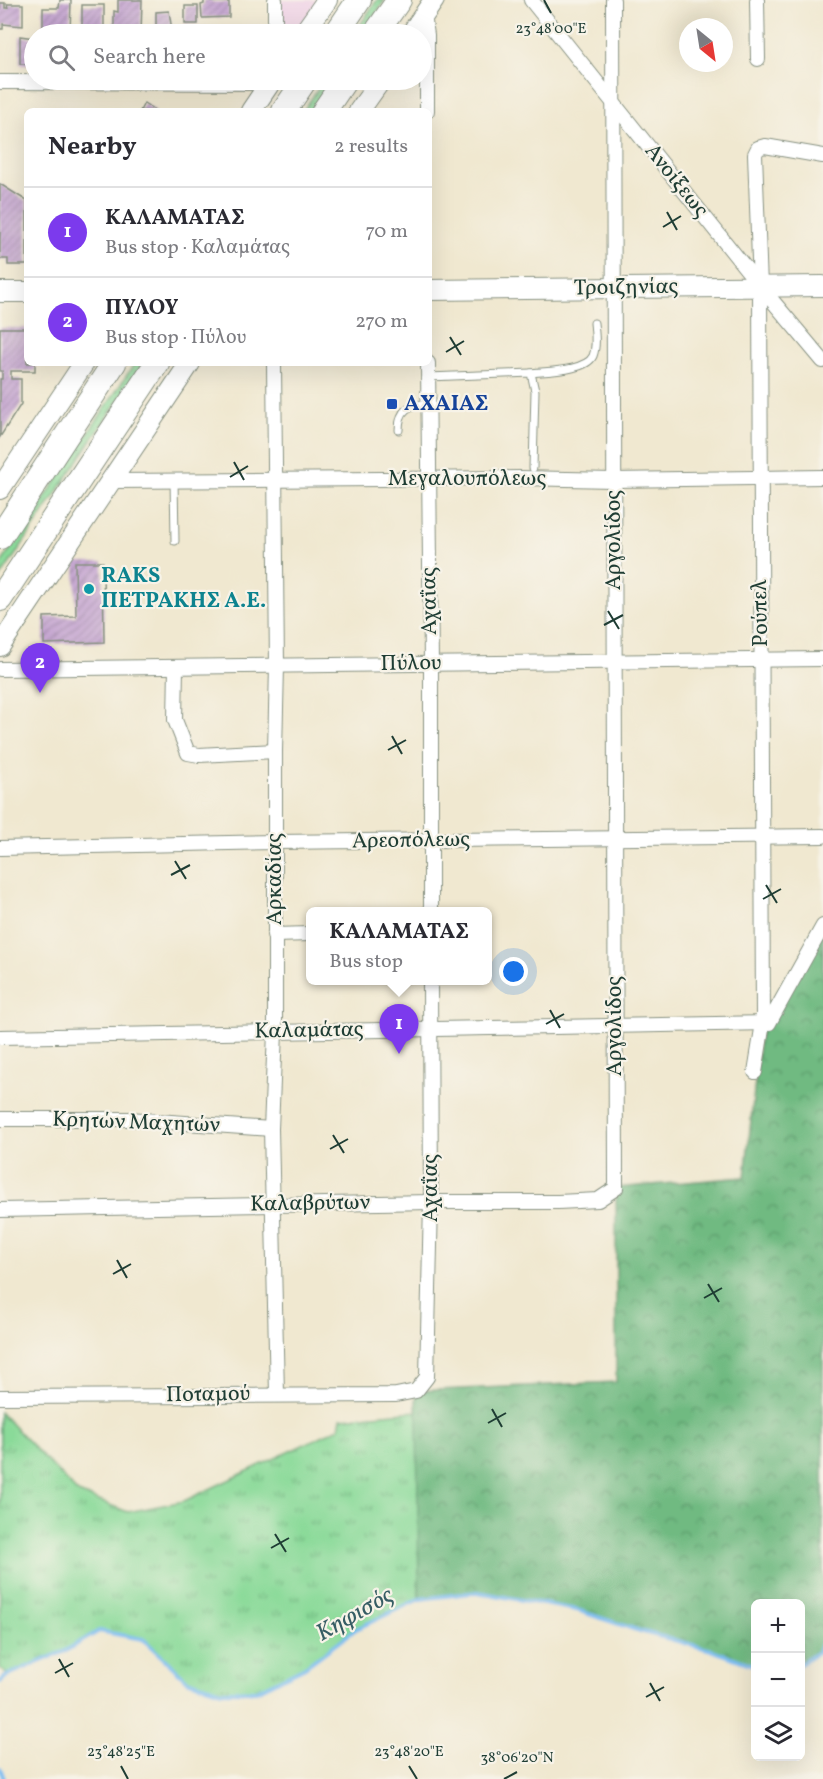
<!DOCTYPE html>
<html lang="en">
<head>
<meta charset="utf-8">
<style>
  body { margin:0; font-family:Vollkorn,serif; background:#f7f7f7; color:#2b2b33 }
  .controls { position:absolute; right:18px; bottom:18px; display:grid; overflow:hidden; border-radius:9px; box-shadow:0 6px 24px #0002 }
  .controls button { width:54px; height:54px; display:grid; place-items:center; padding:0; border:0; border-bottom:2px solid #e1e1e2; background:#fff; color:#2b2b33; font:30px sans-serif }
  .compass { position:absolute; left:679px; top:18px; width:54px; height:54px; border-radius:50%; background:#fff; box-shadow:0 6px 24px #0002; rotate:150deg }
  .you { position:absolute; left:514px; top:972px; width:21px; height:21px; margin:-15px; border:4px solid #fff; border-radius:50%; background:#1a73e8; box-shadow:0 0 0 9px #1a73e833 }
  .badge { display:grid; place-items:center; width:39px; height:39px; border-radius:50%; background:#7c3aed; color:#fff; font-size:20px; font-weight:700 }
  .pin { position:absolute; translate:-50% -50px; filter:drop-shadow(0 2px 3px #0008) }
  .pin::after { content:''; position:absolute; top:32px; width:21px; height:18px; background:inherit; clip-path:polygon(0 0,100% 0,50% 100%) }
  .popup { position:absolute; left:306px; top:907px; width:186px; height:78px; box-sizing:border-box; display:grid; place-content:center; border-radius:9px; background:#fff; filter:drop-shadow(0 2px 4px #0005); font-size:20px; white-space:nowrap; color:#7c7c81 }
  .popup b { font-size:22px; color:#2b2b33 }
  .popup::after { content:''; position:absolute; left:50%; top:100%; margin-left:-12px; border:12px solid transparent; border-top-color:#fff }
  .list { margin:0; padding:0; list-style:none }
  h2 { display:flex; justify-content:space-between; align-items:center; height:78px; margin:0; padding:0 24px; font-size:26px }
  h2 small { font-size:20px; font-weight:400; color:#7c7c81 }
  .list li { display:grid; grid-template-columns:39px 1fr auto; gap:18px; align-items:center; box-sizing:border-box; height:90px; padding:0 24px; border-top:2px solid #e1e1e2 }
  .list b { display:block; font-size:22px; white-space:nowrap }
  .list p { margin:0; font-size:20px; white-space:nowrap; color:#7c7c81 }
  .list em { font-size:20px; font-style:normal; color:#7c7c81 }
  .icon { flex:none; width:33px; height:33px; fill:none; stroke:currentColor; stroke-width:2; stroke-linecap:round; stroke-linejoin:round }
  .map { position:relative; flex:none; width:823px; height:1779px; overflow:hidden }
  .search { position:absolute; background:#fff; box-shadow:0 6px 24px #0002; left:24px; top:24px; width:408px; height:66px; display:flex; align-items:center; gap:15px; box-sizing:border-box; padding:0 21px; border-radius:33px; color:#7c7c81; font-size:22px }
  .panel { position:absolute; background:#fff; box-shadow:0 6px 24px #0002; left:24px; top:108px; width:408px; height:258px; border-radius:9px }
  .map>svg:first-child { display:block }
</style>
</head>
<body>
<div class="map">
<svg width="823" height="1779" viewBox="0 0 823 1779">
  <defs>
    <pattern id="forest-crowns" width="20" height="18" patternUnits="userSpaceOnUse" patternTransform="scale(1.5)"><rect width="20" height="18" fill="#6fba81"/><path d="M2 6a3 3 0 1 1 6 0M12 15a3 3 0 1 1 6 0" fill="none" stroke="#5b986a"/></pattern>
    <pattern id="park-tufts" width="24" height="20" patternUnits="userSpaceOnUse" patternTransform="scale(1.5)"><rect width="24" height="20" fill="#8ada99"/><path d="M3 7l-1-3M5 7V3M7 7l1-3M15 17l-1-3M17 17v-4M19 17l1-3" fill="none" stroke="#70b27e"/></pattern>
    <pattern id="building-hatch" width="6" height="6" patternUnits="userSpaceOnUse" patternTransform="scale(1.5)"><rect width="6" height="6" fill="#bf9cce"/><path d="M-1 1l2-2M0 6l6-6M5 7l2-2" fill="none" stroke="#9b80a8"/></pattern>
  </defs>
  <rect width="100%" height="100%" fill="#f7f3e8"/>
  <filter id="ink" filterUnits="userSpaceOnUse"><feTurbulence type="fractalNoise" baseFrequency=".0167" numOctaves="2"/><feDisplacementMap in="SourceGraphic" scale="12" xChannelSelector="R" yChannelSelector="G"/><feConvolveMatrix kernelMatrix="1 2 1 2 8 2 1 2 1" color-interpolation-filters="sRGB"/></filter>
  <filter id="wash" filterUnits="userSpaceOnUse"><feTurbulence type="fractalNoise" baseFrequency=".008" numOctaves="4" result="noise"/><feDisplacementMap in="SourceGraphic" scale="24" xChannelSelector="R" yChannelSelector="G"/><feGaussianBlur stdDeviation="1.35" result="paint"/><feColorMatrix in="noise" values="0 0 0 0 0 0 0 0 0 0 0 0 0 0 0 0 0 1.4 0 .05"/><feComposite in="paint" operator="in"/></filter>
  <g filter="url(#wash)">
    <rect width="100%" height="100%" fill="#f0e8d0"/>
    <polygon fill="#efd0e6" points="279,0 321,0 297,34 283,34 279,33"/>
    <g fill="#8ada99" stroke="#548c66" stroke-width="1.5">
      <polygon points="377,0 385,0 362,34 354,34"/>
      <polygon points="324,80 332,80 311,111 303,111"/>
      <polygon points="135,363 143,363 0,578 0,565"/>
    </g>
    <polygon fill="url(#forest-crowns)" stroke="#477c5a" stroke-width="1.5" points="823,925 823,1640 818,1652 801,1664 800,1604 756,1604 755,1666 712,1650 640,1631 577,1610 478,1592 419,1599 416,1391 616,1382 616,1188 745,1177 761,1024"/>
    <polygon fill="url(#park-tufts)" stroke="#548c66" stroke-width="1.5" points="417,1411 419,1599 356,1629 305,1667 256,1691 222,1691 187,1680 143,1639 99,1631 65,1651 8,1675 0,1669 0,1412 78,1493 128,1512 184,1501 339,1428 341,1418"/>
    <g fill="none" stroke-linecap="round" stroke-linejoin="round">
      <g stroke="#7dbdf2" stroke-width="4">
        <polyline points="800,1664 818,1652 823,1640"/>
        <polyline points="0,1682 8,1675 65,1651 99,1631 143,1639 187,1680 222,1691 256,1691 305,1667 356,1629 419,1599 478,1592 577,1610 640,1631 712,1650 756,1666"/>
        <polyline points="0,1768 4,1779"/>
      </g>
    </g>
    <g id="blocks">
      <g fill="url(#building-hatch)">
        <polygon points="60,0 71,0 70,34 43,34 43,8 59,8"/>
        <polygon points="118,0 142,0 141,34 111,34 111,27 114,27 114,11 118,12"/>
        <polygon points="204,0 212,0 212,2 229,2 229,17 202,18 201,5 204,4"/>
        <polygon points="0,3 5,3 5,8 8,8 7,4 23,4 23,26 3,24 3,29 0,29"/>
        <rect x="82" y="5" width="22" height="29"/>
        <rect x="185" y="6" width="13" height="18"/>
        <polygon points="169,11 172,31 168,31 168,34 156,34 156,12"/>
        <rect x="179" y="30" width="28" height="4"/>
        <polygon points="223,30 253,30 253,34 222,34"/>
        <polygon points="20,36 34,38 34,64 20,64"/>
        <polygon points="144,103 156,111 140,111"/>
        <polygon points="0,184 27,201 27,265 8,265 8,259 0,259"/>
        <polygon points="0,328 27,328 27,363 35,363 35,371 11,371 11,379 21,379 21,404 0,437 0,379 2,379 2,371 0,371"/>
        <polygon points="75,562 103,562 104,642 44,644 44,617 76,616"/>
      </g>
    </g>
  </g>
  <g filter="url(#ink)">
    <use href="#blocks" fill-opacity="0" stroke="#889282" stroke-width="1.5"/>
    <g fill="none" stroke-linecap="round" stroke-linejoin="round">
      <g stroke="#889282" stroke-width="9">
        <g id="lane">
          <path d="M531,373c16,-2 55,-2 62,-17 4,-10 2,-23 1,-33"/>
          <polyline points="428,377 531,373 535,391 533,468"/>
          <path d="M399,430c0,-21 10,-26 30,-26"/>
          <polyline points="174,480 175,541"/>
        </g>
      </g>
      <g stroke="#889282" stroke-width="16">
        <g id="street">
          <polyline points="531,0 760,286 823,361"/>
          <polyline points="757,0 758,59"/>
          <polyline points="424,15 427,35 427,111"/>
          <polyline points="275,34 275,0"/>
          <polyline points="0,82 270,83"/>
          <polyline points="274,363 277,666 275,751 275,1032 271,1129 277,1394"/>
          <polyline points="428,363 431,664 431,912"/>
          <polyline points="111,481 520,478 613,480 823,477"/>
          <polyline points="176,667 175,720 188,753 199,755 275,751"/>
          <polyline points="0,669 823,659"/>
          <polyline points="0,848 275,842 823,836"/>
          <polyline points="274,935 310,934"/>
          <polyline points="0,1037 769,1023 823,926"/>
          <polyline points="755,1072 763,1023 760,286 755,154 758,148 765,146 823,156"/>
          <polyline points="0,1119 129,1119 271,1129"/>
          <polyline points="0,1210 431,1202 558,1202 598,1200 616,1188 613,0"/>
          <polyline points="0,1397 396,1395 416,1391 427,1377 431,1202 430,980"/>
        </g>
      </g>
      <g stroke="#889282" stroke-width="22">
        <g id="secondary">
          <polyline points="303,34 327,0"/>
          <polyline points="411,34 434,0"/>
          <polyline points="251,111 272,80"/>
          <polyline points="359,111 381,80"/>
          <polyline points="429,290 823,286"/>
          <polyline points="0,292 27,292"/>
          <polyline points="0,489 84,363"/>
          <polyline points="0,646 190,363"/>
        </g>
      </g>
      <g stroke="#889282" stroke-width="26">
        <g id="highway">
          <polyline points="336,34 359,0"/>
          <polyline points="375,34 399,0"/>
          <polyline points="284,111 305,80"/>
          <polyline points="324,111 345,80"/>
          <polyline points="0,537 114,363"/>
          <polyline points="0,599 157,363"/>
        </g>
      </g>
      <use href="#lane" stroke="#fff" stroke-width="7"/>
      <use href="#street" stroke="#fff" stroke-width="14"/>
      <use href="#secondary" stroke="#fff" stroke-width="20"/>
      <use href="#highway" stroke="#fff" stroke-width="24"/>
    </g>
  </g>
  <path fill="none" stroke="#1f3d34" stroke-width="2" d="M544,0l7,13M667,212l10,18M663,227l18,-11M450,337l11,18M446,352l18,-11M234,462l10,18M230,477l18,-11M608,611l11,18M604,625l19,-10M392,736l10,18M388,750l18,-10M175,861l11,18M171,875l19,-10M766,885l11,18M763,899l18,-10M550,1010l10,18M546,1024l18,-10M333,1135l11,18M330,1149l18,-10M117,1260l10,18M113,1274l18,-10M708,1284l11,18M704,1298l18,-10M492,1409l10,18M488,1423l18,-10M275,1534l11,18M271,1548l18,-10M59,1659l10,18M55,1673l18,-10M650,1683l10,18M646,1697l18,-10M121,1766l7,13M409,1766l8,13M504,1779l13,-7"/>
  <rect fill="#1a4fb4" stroke="#f7f3e8" stroke-width="2" x="386" y="398" width="12" height="12" rx="3"/>
  <circle fill="#0f9aa8" stroke="#f7f3e8" stroke-width="2" cx="89" cy="589" r="6"/>
  <g text-anchor="middle" dominant-baseline="central" stroke-width="4.5" stroke-linejoin="round" paint-order="stroke">
    <g font-size="22" fill="#1f3d34" stroke="#f7f3e8">
      <text transform="translate(676 181) rotate(51)">Ανοίξεως</text>
      <text transform="translate(626 288) rotate(-1)">Τροιζηνίας</text>
      <text x="467" y="479">Μεγαλουπόλεως</text>
      <text transform="translate(614 540) rotate(-90)">Αργολίδος</text>
      <text transform="translate(430 601) rotate(-91)">Αχαΐας</text>
      <text transform="translate(761 613) rotate(-91)">Ρούπελ</text>
      <text transform="translate(411 664) rotate(-1)">Πύλου</text>
      <text transform="translate(411 841) rotate(-1)">Αρεοπόλεως</text>
      <text transform="translate(275 879) rotate(-90)">Αρκαδίας</text>
      <text transform="translate(615 1026) rotate(-90)">Αργολίδος</text>
      <text transform="translate(309 1031) rotate(-1)">Καλαμάτας</text>
      <text transform="translate(136 1123) rotate(2)">Κρητών Μαχητών</text>
      <text transform="translate(431 1188) rotate(-90)">Αχαΐας</text>
      <text transform="translate(310 1204) rotate(-1)">Καλαβρύτων</text>
      <text transform="translate(208 1395) rotate(-1)">Ποταμού</text>
    </g>
    <g font-size="22" font-weight="bold" fill="#164399" stroke="#f7f3e8" text-anchor="start">
      <text x="404" y="404">AXAΙΑΣ</text>
    </g>
    <g font-size="22" font-weight="bold" fill="#0d838f" stroke="#f7f3e8" text-anchor="start">
      <text x="101" y="576">RAKS<tspan x="101" dy="25">ΠΕΤΡΑΚΗΣ Α.Ε.</tspan></text>
    </g>
    <g font-size="24" font-style="italic" fill="#365d64" stroke="#f7f3e8">
      <text transform="translate(355 1615) rotate(-30)">Κηφισός</text>
    </g>
  </g>
  <g font-size="15" text-anchor="middle" fill="#1f3d34" stroke="#f7f3e8" stroke-width="4.5" stroke-linejoin="round" paint-order="stroke">
    <text x="551" y="33">23°48'00"E</text>
    <text x="121" y="1756">23°48'25"E</text>
    <text x="409" y="1756">23°48'20"E</text>
    <text x="517" y="1762">38°06'20"N</text>
  </g>
</svg>
<div class="controls">
<button>+</button>
<button>−</button>
<button><svg class="icon" aria-label="layers" viewBox="0 0 24 24"><path d="M12 4l9 5-9 5-9-5zM3 14l9 5 9-5"/></svg></button>
</div>
<svg class="compass" viewBox="-18 -18 36 36"><path d="M0-13l5 13h-10z" fill="#e53935"/><path d="M0 13l5-13h-10z" fill="#7c7c81"/></svg>
<div class="you"></div>
<div class="pin badge" style="left:399px;top:1054px">1</div>
<div class="popup"><b>ΚΑΛΑΜΑΤΑΣ</b>Bus stop</div>
<div class="pin badge" style="left:40px;top:693px">2</div>
<div class="search"><svg class="icon" aria-label="search" viewBox="0 0 24 24"><circle cx="10" cy="10" r="6"/><path d="M15 15l6 6"/></svg>Search here</div>
<section class="panel">
<h2>Nearby<small>2 results</small></h2>
<ul class="list">
<li><span class="badge">1</span><div><b>ΚΑΛΑΜΑΤΑΣ</b><p>Bus stop · Καλαμάτας</p></div><em>70 m</em></li>
<li><span class="badge">2</span><div><b>ΠΥΛΟΥ</b><p>Bus stop · Πύλου</p></div><em>270 m</em></li>
</ul>
</section>
</div>
</body>
</html>
